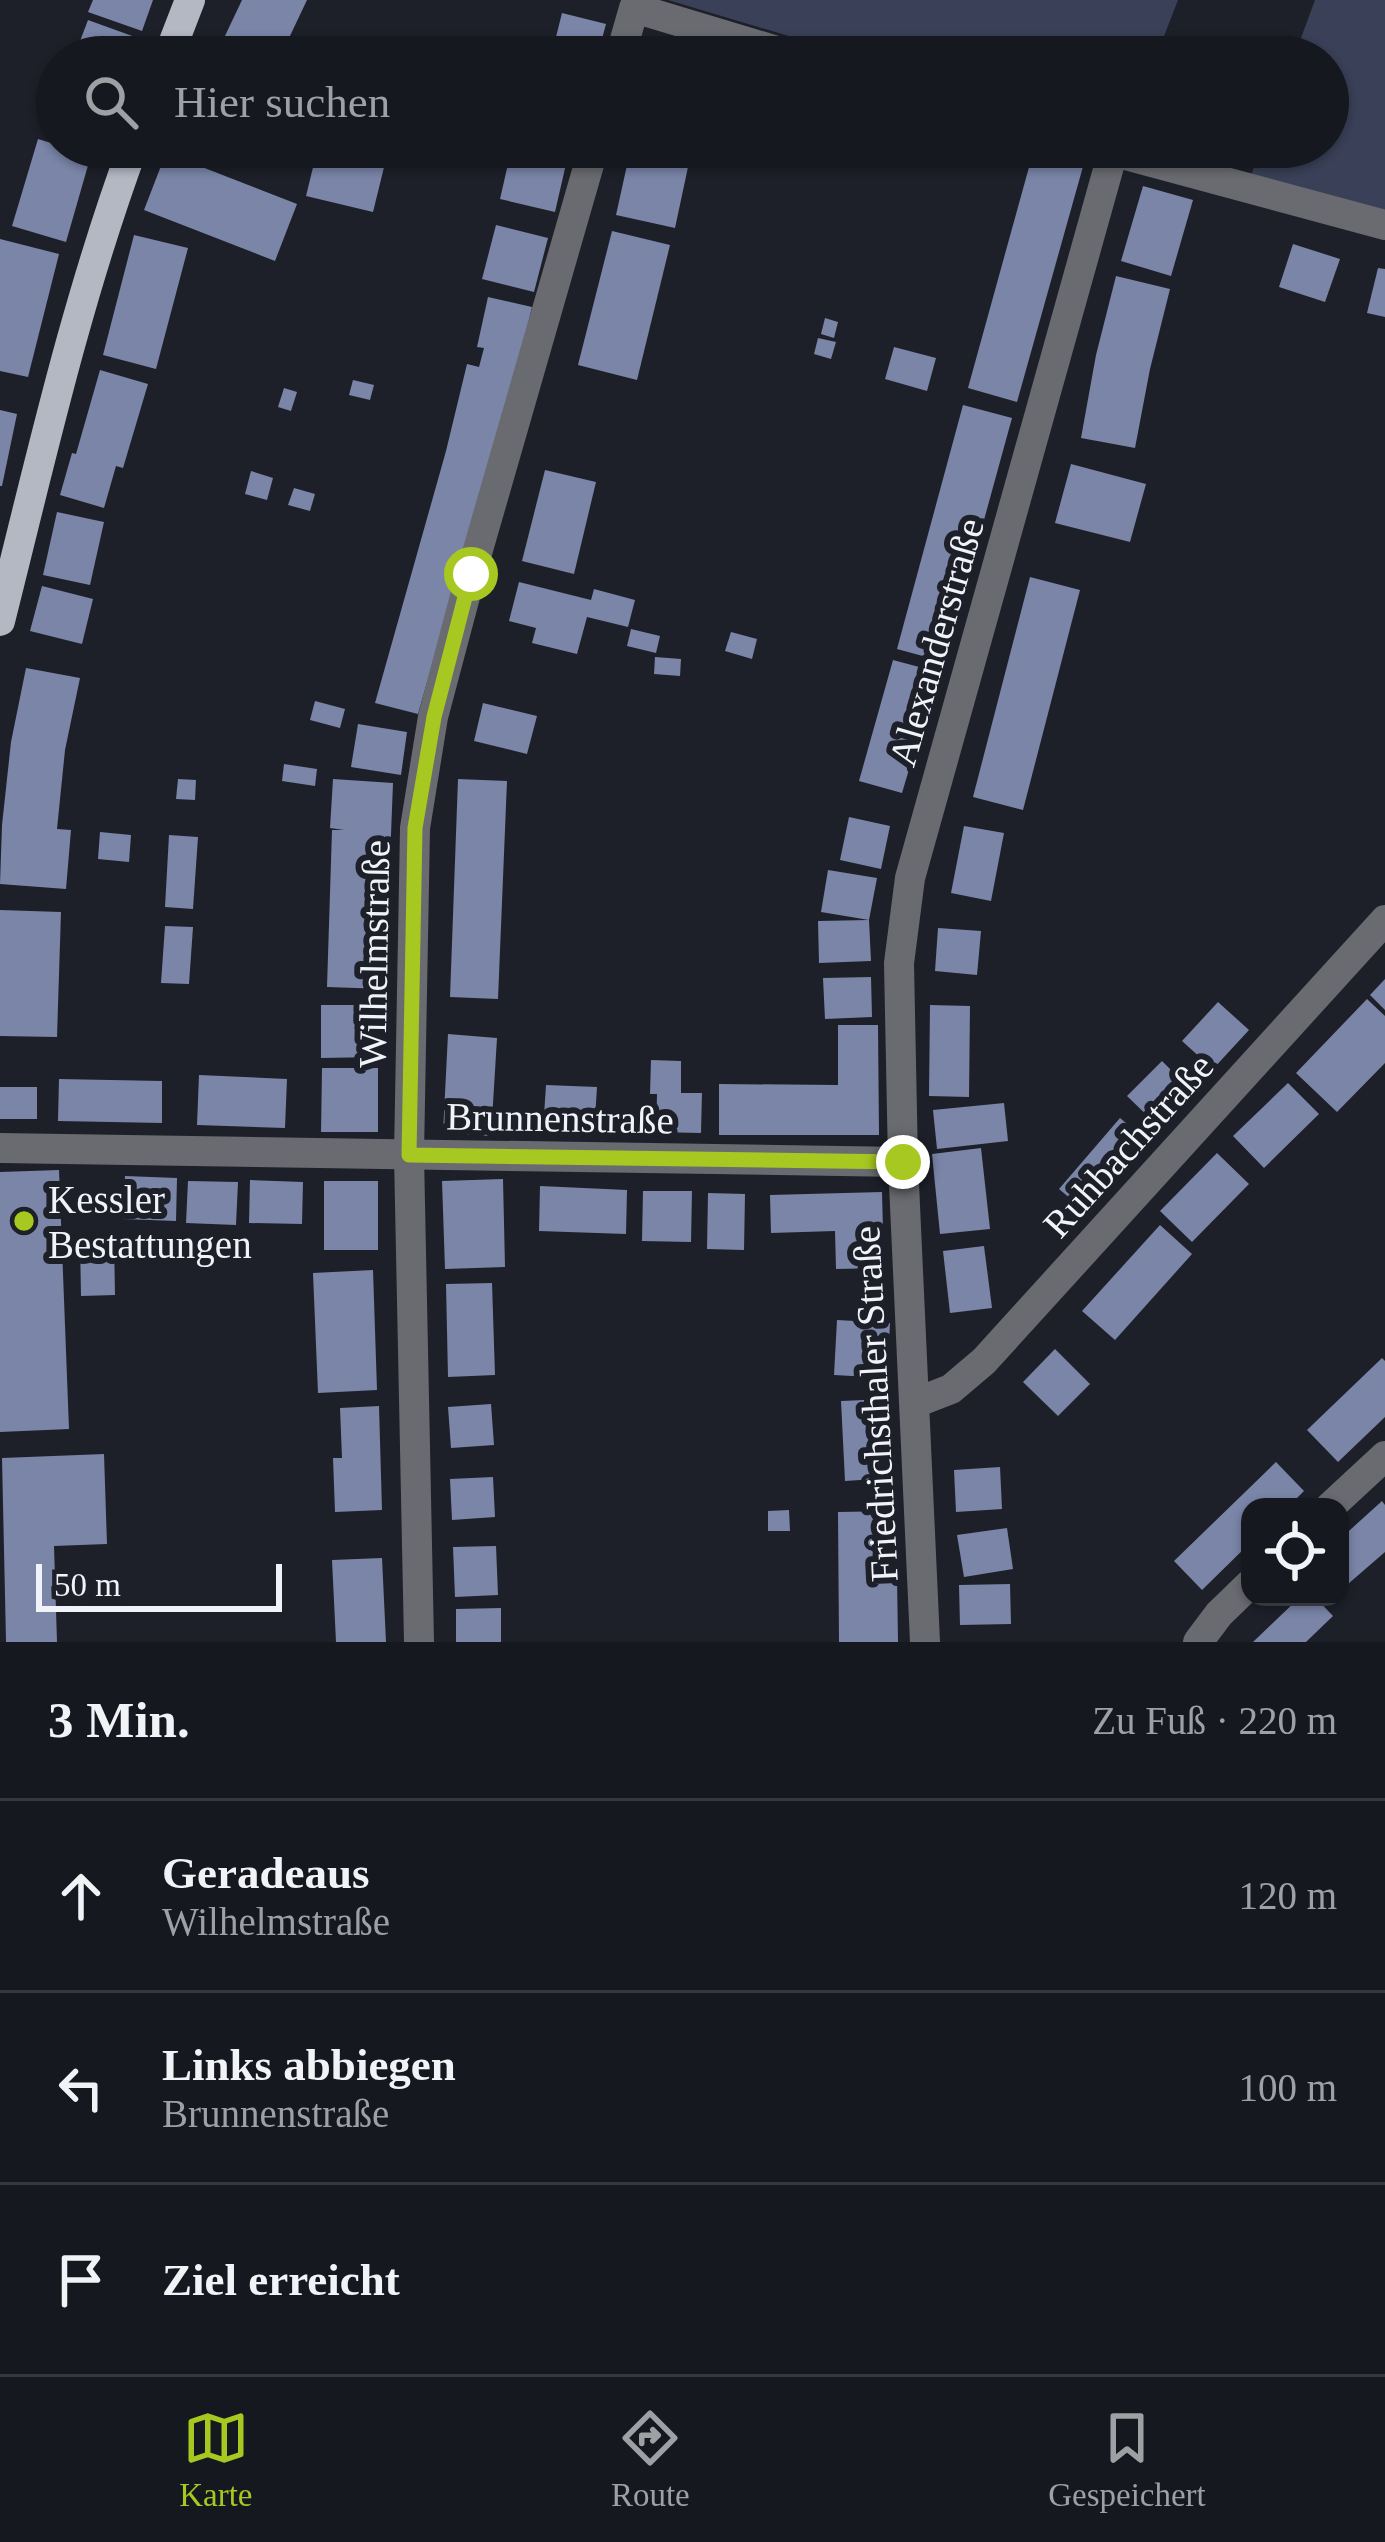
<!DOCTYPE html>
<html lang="de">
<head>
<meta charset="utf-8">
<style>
  body { margin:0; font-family:"Times New Roman",serif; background:#1f2128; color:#f1f3f6 }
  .controls { position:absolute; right:36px; bottom:36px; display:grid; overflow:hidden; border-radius:24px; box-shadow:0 3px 9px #0004 }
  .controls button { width:108px; height:108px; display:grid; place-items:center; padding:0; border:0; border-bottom:3px solid #35373d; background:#16181f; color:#f1f3f6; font:60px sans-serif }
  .scale { position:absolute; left:36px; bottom:30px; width:246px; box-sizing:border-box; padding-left:12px; border:6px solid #f1f3fa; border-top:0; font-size:33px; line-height:42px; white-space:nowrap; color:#f1f3fa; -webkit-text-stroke:9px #1d2029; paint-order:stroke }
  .stop { position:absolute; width:36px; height:36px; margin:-27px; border:9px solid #a6c820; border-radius:50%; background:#fff }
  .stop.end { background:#a6c820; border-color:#fff; box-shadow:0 3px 12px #0008 }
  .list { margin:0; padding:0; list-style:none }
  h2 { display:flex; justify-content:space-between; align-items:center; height:156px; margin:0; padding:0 48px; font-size:51px }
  h2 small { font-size:39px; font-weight:400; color:#9ea0a4 }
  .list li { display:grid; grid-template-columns:78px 1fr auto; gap:36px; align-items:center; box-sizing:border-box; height:192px; padding:0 48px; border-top:3px solid #35373d }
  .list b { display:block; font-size:45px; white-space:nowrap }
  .list p { margin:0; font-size:39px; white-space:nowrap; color:#9ea0a4 }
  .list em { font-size:39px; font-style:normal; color:#9ea0a4 }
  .icon { flex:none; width:66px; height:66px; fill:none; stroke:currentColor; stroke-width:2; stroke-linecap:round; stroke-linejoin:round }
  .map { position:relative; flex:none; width:1385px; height:1642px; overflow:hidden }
  .search { position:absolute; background:#16181f; box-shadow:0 3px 9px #0004; left:36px; right:36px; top:36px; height:132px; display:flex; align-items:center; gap:30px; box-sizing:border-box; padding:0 42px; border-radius:66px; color:#9ea0a4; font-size:45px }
  .sheet { height:732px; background:#16181f }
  nav { display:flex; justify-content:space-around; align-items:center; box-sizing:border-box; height:168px; border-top:3px solid #35373d; background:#16181f; font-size:33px; color:#9ea0a4 }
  nav a { display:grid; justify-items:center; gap:6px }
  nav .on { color:#a6c820 }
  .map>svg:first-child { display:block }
</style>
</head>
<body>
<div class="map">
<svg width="1385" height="1642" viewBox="0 0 1385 1642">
  <rect width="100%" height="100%" fill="#1d2029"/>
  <g fill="#394057">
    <polygon points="668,0 1178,0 1156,57 859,57"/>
    <polygon points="1315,0 1385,0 1385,210 1251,175 1262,147 1328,147 1328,57 1294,57"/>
  </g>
  <g fill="#7a85a8">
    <polygon points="93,0 153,0 142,31 88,12"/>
    <polygon points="242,0 307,0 280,57 215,57"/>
    <polygon points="562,13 606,24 597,57 551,57"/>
    <polygon points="88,20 135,37 128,57 74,57"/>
    <polygon points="668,37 721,53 719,57 662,57"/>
    <polygon points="38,139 91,155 66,242 12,226"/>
    <polygon points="318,147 389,147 373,212 306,196"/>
    <polygon points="631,147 663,147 691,153 675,228 616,215"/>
    <polygon points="907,147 975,147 970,166"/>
    <polygon points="1034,149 1084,163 1017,402 968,388"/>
    <polygon points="511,151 566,164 555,212 500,199"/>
    <polygon points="166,153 297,204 275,261 144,210"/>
    <polygon points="1143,186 1193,200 1171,276 1121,261"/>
    <polygon points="496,225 548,238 534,292 482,279"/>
    <polygon points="612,231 670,245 637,380 578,365"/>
    <polygon points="134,235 188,248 156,369 103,355"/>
    <polygon points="0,239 59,254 28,377 0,371"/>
    <polygon points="1293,244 1340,259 1325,302 1279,287"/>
    <polygon points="1378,268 1385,269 1385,317 1367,313"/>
    <polygon points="1116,276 1170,289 1150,369 1135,448 1081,438 1096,355"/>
    <polygon points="488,297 532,307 520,356 418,714 375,703 446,451 467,364 479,367 484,348 477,347"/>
    <polygon points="825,318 838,322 834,338 821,334"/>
    <polygon points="818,338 836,342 831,359 814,354"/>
    <polygon points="894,347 936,358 927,391 885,379"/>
    <polygon points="100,370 148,384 123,468 116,466 104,508 60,495 72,453 76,454"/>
    <polygon points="353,380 374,385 370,400 349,395"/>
    <polygon points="284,388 297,392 291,411 278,407"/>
    <polygon points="963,405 1012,418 945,662 897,649"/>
    <polygon points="0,410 17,414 2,486 0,486"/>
    <polygon points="1071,464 1146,484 1130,542 1055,523"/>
    <polygon points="545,470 596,482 574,574 522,561"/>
    <polygon points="251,471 273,478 267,500 245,494"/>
    <polygon points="294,488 315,494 310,511 288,505"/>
    <polygon points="57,512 104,522 90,585 43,575"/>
    <polygon points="1030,577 1080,590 1023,810 973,797"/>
    <polygon points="519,582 591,600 594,589 635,600 628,627 587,617 577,654 532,643 536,628 509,621"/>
    <polygon points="42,586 93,599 82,644 30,631"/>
    <polygon points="631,629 660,636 656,653 627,646"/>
    <polygon points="731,632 757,639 752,659 725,651"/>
    <polygon points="655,657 681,659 680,676 654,674"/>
    <polygon points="893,660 938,672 902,793 859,781"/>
    <polygon points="26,668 80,678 65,750 57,829 71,830 66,889 0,884 2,825 11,742"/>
    <polygon points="315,701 345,709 340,728 310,720"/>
    <polygon points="483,703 537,716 527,754 474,741"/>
    <polygon points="358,724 407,732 401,775 351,767"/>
    <polygon points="284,764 317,769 315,786 282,781"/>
    <polygon points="178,779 196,780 195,800 176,799"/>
    <polygon points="333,779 393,783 385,989 327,987 332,830 344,830 330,828"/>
    <polygon points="458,779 507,781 498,999 450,997"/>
    <polygon points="849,817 890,826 881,869 840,860"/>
    <polygon points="964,826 1004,833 991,901 951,893"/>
    <polygon points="100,832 131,835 129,862 98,859"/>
    <polygon points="169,835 198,837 193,909 165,907"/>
    <polygon points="828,870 877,878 869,920 871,961 819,963 818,921 869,920 821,912"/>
    <polygon points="0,910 61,912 57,1037 0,1036"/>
    <polygon points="165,926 193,927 189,984 161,983"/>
    <polygon points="938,928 981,931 977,975 935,971"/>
    <polygon points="871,977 872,1017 825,1019 823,978"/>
    <polygon points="1385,979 1385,1010 1370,995"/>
    <polygon points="1367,999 1385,1016 1385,1063 1337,1112 1296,1073"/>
    <polygon points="1218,1002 1249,1030 1213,1069 1182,1041"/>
    <polygon points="321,1005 378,1005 378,1057 321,1058"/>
    <polygon points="930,1005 970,1006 969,1097 929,1096"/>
    <polygon points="838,1025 878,1025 879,1135 719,1135 719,1084 838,1085"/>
    <polygon points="448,1034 497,1038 491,1136 443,1133"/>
    <polygon points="651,1060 681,1061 681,1093 702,1093 701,1133 656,1132 657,1094 650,1094"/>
    <polygon points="1162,1061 1193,1092 1159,1127 1127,1096"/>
    <polygon points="322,1068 378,1068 378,1132 321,1132"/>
    <polygon points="199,1075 287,1079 285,1128 197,1125"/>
    <polygon points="59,1079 162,1081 162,1123 58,1121"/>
    <polygon points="1288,1083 1319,1114 1264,1168 1233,1136"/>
    <polygon points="546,1085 597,1087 594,1134 543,1131"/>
    <rect x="0" y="1087" width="37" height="32"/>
    <polygon points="1004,1103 1008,1141 937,1149 933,1110"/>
    <polygon points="1120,1118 1145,1139 1084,1210 1059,1189"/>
    <polygon points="981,1148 990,1229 940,1234 932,1154"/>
    <polygon points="1217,1153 1249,1184 1192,1242 1160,1211"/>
    <polygon points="59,1170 69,1429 0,1432 0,1172"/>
    <polygon points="125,1176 177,1178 176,1221 123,1219"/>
    <polygon points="503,1179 505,1267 445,1269 442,1181"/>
    <polygon points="250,1180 303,1182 302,1224 249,1223"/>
    <polygon points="188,1181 238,1182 236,1225 186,1223"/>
    <rect x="324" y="1181" width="54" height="69"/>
    <polygon points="540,1186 627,1190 626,1234 539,1231"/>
    <polygon points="643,1191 692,1191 691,1242 642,1241"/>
    <polygon points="882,1192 884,1268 836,1269 835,1231 771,1233 770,1195"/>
    <polygon points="708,1193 745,1194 744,1250 707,1249"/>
    <polygon points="1160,1225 1192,1254 1115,1340 1082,1311"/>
    <polygon points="114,1239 115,1295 81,1296 80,1240"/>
    <polygon points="984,1246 992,1308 950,1313 943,1251"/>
    <polygon points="373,1270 377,1390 318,1393 313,1273"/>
    <polygon points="492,1283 495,1375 448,1377 446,1284"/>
    <polygon points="837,1320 890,1323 887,1378 834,1375"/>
    <polygon points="1055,1349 1090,1384 1058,1416 1023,1382"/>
    <polygon points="1382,1358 1385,1361 1385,1417 1338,1462 1307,1430"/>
    <polygon points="887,1399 891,1478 845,1481 841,1401"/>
    <polygon points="491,1404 494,1445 451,1448 448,1407"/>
    <polygon points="379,1406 382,1510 335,1512 333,1458 342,1458 340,1408"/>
    <polygon points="104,1454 107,1544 54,1546 57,1642 6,1642 2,1458"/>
    <polygon points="1276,1462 1304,1491 1288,1507 1250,1507 1250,1543 1202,1590 1174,1561"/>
    <polygon points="1000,1467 1002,1509 956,1512 954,1470"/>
    <polygon points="493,1477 495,1517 452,1520 450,1479"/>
    <polygon points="1382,1501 1385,1505 1385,1552 1348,1584 1340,1576 1340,1539"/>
    <polygon points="789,1510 790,1531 768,1531 768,1511"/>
    <polygon points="896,1511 898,1642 839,1642 838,1512"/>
    <polygon points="1007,1528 1013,1569 964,1577 957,1535"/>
    <polygon points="496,1546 498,1595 455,1597 453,1547"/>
    <polygon points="382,1558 386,1642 336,1642 332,1560"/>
    <polygon points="1010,1584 1011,1624 960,1625 959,1585"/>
    <polygon points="1300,1597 1315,1597 1333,1616 1306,1642 1253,1642"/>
    <polygon points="501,1608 501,1642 456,1642 456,1609"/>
  </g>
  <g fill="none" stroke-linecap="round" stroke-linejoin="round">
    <g stroke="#6a6b70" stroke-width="30">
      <polyline points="620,57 634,8 797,57"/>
      <polyline points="1096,147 1385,225"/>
      <polyline points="0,1148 903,1162"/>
      <polyline points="915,1403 951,1389 984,1361 1385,920"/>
      <polyline points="1330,1507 1385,1456"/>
      <polyline points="419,1642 409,1155 415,828 433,717 471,574 594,147"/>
      <polyline points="925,1642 903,1162 899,963 910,878 1113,152"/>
      <polyline points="1198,1642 1219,1614 1250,1584"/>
    </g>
    <g stroke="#b4b8c3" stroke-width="30">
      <polyline points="168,57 190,0"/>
      <path d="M0,621c40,-159 76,-320 133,-474"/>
    </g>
  </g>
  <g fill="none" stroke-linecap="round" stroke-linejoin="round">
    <polyline stroke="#a6c820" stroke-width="15" points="471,574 434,717 415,828 409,1155 903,1162"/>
  </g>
  <circle fill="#a6c820" stroke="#1d2029" stroke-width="4.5" cx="24" cy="1221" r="12"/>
  <g text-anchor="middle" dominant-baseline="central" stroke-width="12" stroke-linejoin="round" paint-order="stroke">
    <g font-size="39" fill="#f1f3fa" stroke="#1d2029">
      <text transform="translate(936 642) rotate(-74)">Alexanderstraße</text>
      <text transform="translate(374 954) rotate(-89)">Wilhelmstraße</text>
      <text transform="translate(560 1118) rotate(1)">Brunnenstraße</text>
      <text transform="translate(1128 1145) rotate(-48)">Ruhbachstraße</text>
      <text transform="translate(875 1404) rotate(-93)">Friedrichsthaler Straße</text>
    </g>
    <g font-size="39" fill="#f1f3fa" stroke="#1d2029" text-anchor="start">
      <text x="48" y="1199">Kessler<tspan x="48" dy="45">Bestattungen</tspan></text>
    </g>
  </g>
</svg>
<div class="controls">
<button><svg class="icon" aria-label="locate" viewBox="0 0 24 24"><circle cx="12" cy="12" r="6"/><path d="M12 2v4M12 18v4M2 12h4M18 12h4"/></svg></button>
</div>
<div class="scale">50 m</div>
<div class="stop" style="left:471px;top:574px"></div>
<div class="stop end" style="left:903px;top:1162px"></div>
<div class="search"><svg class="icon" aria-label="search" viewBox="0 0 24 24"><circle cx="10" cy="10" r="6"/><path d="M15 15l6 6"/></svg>Hier suchen</div>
</div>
<section class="sheet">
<h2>3 Min.<small>Zu Fuß · 220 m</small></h2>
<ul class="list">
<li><svg class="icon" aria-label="ahead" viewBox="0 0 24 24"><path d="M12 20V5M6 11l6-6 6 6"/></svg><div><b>Geradeaus</b><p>Wilhelmstraße</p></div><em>120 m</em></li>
<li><svg class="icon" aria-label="left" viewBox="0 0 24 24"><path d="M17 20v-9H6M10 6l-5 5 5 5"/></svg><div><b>Links abbiegen</b><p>Brunnenstraße</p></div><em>100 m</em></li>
<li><svg class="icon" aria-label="arrive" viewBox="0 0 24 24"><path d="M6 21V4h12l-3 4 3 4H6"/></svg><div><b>Ziel erreicht</b></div></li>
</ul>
</section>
<nav>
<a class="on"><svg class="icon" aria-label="map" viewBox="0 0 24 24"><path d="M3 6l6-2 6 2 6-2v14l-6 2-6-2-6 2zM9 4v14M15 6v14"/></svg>Karte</a>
<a><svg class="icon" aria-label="directions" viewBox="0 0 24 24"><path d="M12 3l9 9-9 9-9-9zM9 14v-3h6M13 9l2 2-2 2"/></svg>Route</a>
<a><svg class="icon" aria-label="saved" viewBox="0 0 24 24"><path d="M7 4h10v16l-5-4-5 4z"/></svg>Gespeichert</a>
</nav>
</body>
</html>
